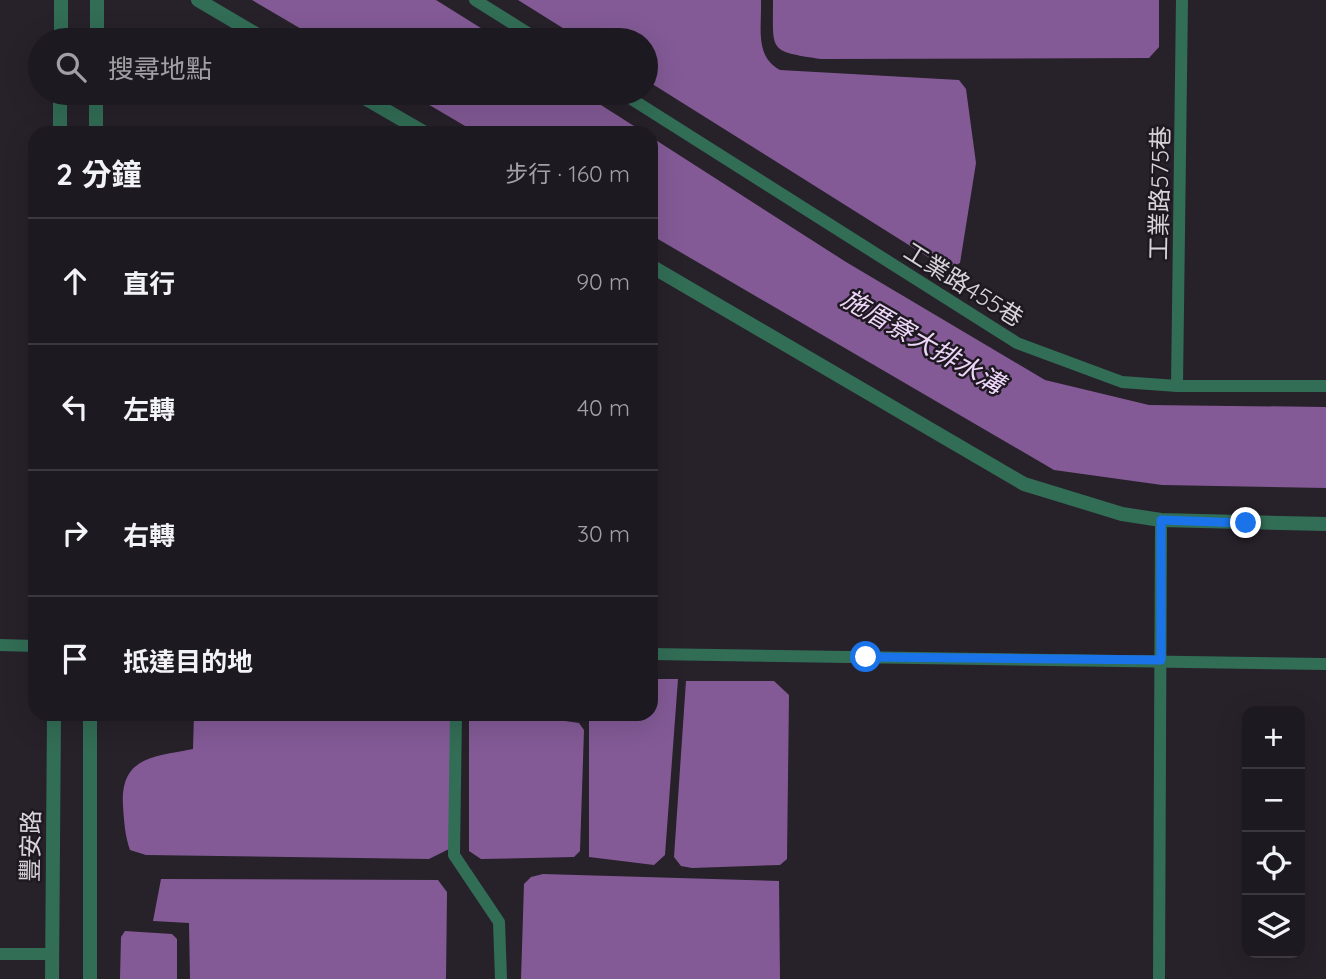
<!DOCTYPE html>
<html lang="zh-TW">
<head>
<meta charset="utf-8">
<style>
  body { margin:0; font-family:Quicksand,"Noto Sans TC",sans-serif; background:#252229; color:#f1f3f6 }
  .controls { position:absolute; right:21px; bottom:21px; display:grid; overflow:hidden; border-radius:14px; box-shadow:0 7px 28px #0002 }
  .controls button { width:63px; height:63px; display:grid; place-items:center; padding:0; border:0; border-bottom:2px solid #3b383e; background:#1d1920; color:#f1f3f6; font:35px sans-serif }
  .stop { position:absolute; width:21px; height:21px; margin:-16px; border:5px solid #1a73e8; border-radius:50%; background:#fff }
  .stop.end { background:#1a73e8; border-color:#fff; box-shadow:0 2px 7px #0008 }
  .list { margin:0; padding:0; list-style:none }
  h2 { display:flex; justify-content:space-between; align-items:center; height:91px; margin:0; padding:0 28px; font-size:30px }
  h2 small { font-size:23px; font-weight:400; color:#a0a0a5 }
  .list li { display:grid; grid-template-columns:46px 1fr auto; gap:21px; align-items:center; box-sizing:border-box; height:126px; padding:0 28px; border-top:2px solid #3b383e }
  .list b { display:block; font-size:26px; white-space:nowrap }
  .list em { font-size:23px; font-style:normal; color:#a0a0a5 }
  .icon { flex:none; width:38px; height:38px; fill:none; stroke:currentColor; stroke-width:2; stroke-linecap:round; stroke-linejoin:round }
  .map { position:relative; flex:none; width:1326px; height:979px; overflow:hidden }
  .search { position:absolute; background:#1d1920; box-shadow:0 7px 28px #0002; left:28px; top:28px; width:630px; height:77px; display:flex; align-items:center; gap:18px; box-sizing:border-box; padding:0 24px; border-radius:38px; color:#a0a0a5; font-size:26px }
  .panel { position:absolute; background:#1d1920; box-shadow:0 7px 28px #0002; left:28px; top:126px; width:630px; height:595px; border-radius:21px }
  .map>svg:first-child { display:block }
</style>
</head>
<body>
<div class="map">
<svg width="1326" height="979" viewBox="0 0 1326 979">
  <rect width="100%" height="100%" fill="#27212a"/>
  <g fill="#835a96">
    <polygon points="252,0 436,0 500,40 320,40"/>
    <path d="M518,0h243c1,27 -7,56 19,70l179,10 7,9 10,74 -16,100 -13,6 -301,-189v-40h-64z"/>
    <path d="M773,0h386v47l-10,11 -328,1c-53,-8 -48,-7 -48,-59z"/>
    <polygon points="409,93 582,93 645,133 477,133"/>
    <polygon points="651,137 846,262 1045,380 1149,405 1326,407 1326,488 1162,485 1054,470 651,235"/>
    <polygon points="651,679 678,679 665,855 654,865 589,857 589,714 651,714"/>
    <polygon points="686,681 774,681 789,695 787,859 780,865 692,868 681,866 674,857"/>
    <path d="M194,714h256l3,128 -4,7 -20,10 -283,-4 -16,-5c-5,-14 -6,-29 -7,-44 -3,-50 31,-49 70,-57z"/>
    <polygon points="469,714 517,714 579,723 584,730 580,851 574,857 481,859 469,851"/>
    <polygon points="543,874 779,881 780,979 521,979 524,884 531,877"/>
    <polygon points="161,879 438,880 447,892 446,979 190,979 189,923 153,921"/>
    <polygon points="125,931 172,934 177,939 177,979 120,979 121,937"/>
  </g>
  <g fill="none" stroke-linecap="round" stroke-linejoin="round">
    <g stroke="#326d56" stroke-width="12">
      <polyline points="475,0 539,40"/>
      <polyline points="622,93 1017,343 1122,382 1177,386 1326,386"/>
      <polyline points="1177,386 1182,0"/>
      <polyline points="0,645 35,646"/>
      <polyline points="651,654 1326,664"/>
      <polyline points="456,714 454,855 499,922 501,979"/>
      <polyline points="0,954 52,954"/>
      <polyline points="1159,979 1161,520"/>
    </g>
    <g stroke="#326d56" stroke-width="14">
      <polyline points="198,0 266,40"/>
      <polyline points="356,93 425,133"/>
      <polyline points="651,266 1024,484 1122,514 1161,520 1326,524"/>
    </g>
    <g stroke="#326d56" stroke-width="14">
      <polyline points="61,40 61,0"/>
      <polyline points="97,40 97,0"/>
      <polyline points="60,133 60,93"/>
      <polyline points="96,133 96,93"/>
      <polyline points="52,979 54,714"/>
      <polyline points="90,979 90,714"/>
    </g>
  </g>
  <g fill="none" stroke-linecap="round" stroke-linejoin="round">
    <polyline stroke="#1a73e8" stroke-width="9" points="866,657 1161,660 1161,520 1246,523"/>
  </g>
  <g text-anchor="middle" dominant-baseline="central" stroke-width="5" stroke-linejoin="round" paint-order="stroke">
    <g font-size="24" fill="#d7d3d9" stroke="#1e1820">
      <text transform="translate(1159 193) rotate(-89)">工業路575巷</text>
      <text transform="translate(964 284) rotate(32)">工業路455巷</text>
      <text transform="translate(30 846) rotate(-89)">豐安路</text>
    </g>
    <g font-size="26" font-style="italic" fill="#eed6f9" stroke="#1e1820">
      <text transform="translate(923 341) rotate(30)">施厝寮大排水溝</text>
    </g>
  </g>
</svg>
<div class="controls">
<button>+</button>
<button>−</button>
<button><svg class="icon" aria-label="locate" viewBox="0 0 24 24"><circle cx="12" cy="12" r="6"/><path d="M12 2v4M12 18v4M2 12h4M18 12h4"/></svg></button>
<button><svg class="icon" aria-label="layers" viewBox="0 0 24 24"><path d="M12 4l9 5-9 5-9-5zM3 14l9 5 9-5"/></svg></button>
</div>
<div class="stop" style="left:866px;top:657px"></div>
<div class="stop end" style="left:1246px;top:523px"></div>
<div class="search"><svg class="icon" aria-label="search" viewBox="0 0 24 24"><circle cx="10" cy="10" r="6"/><path d="M15 15l6 6"/></svg>搜尋地點</div>
<section class="panel">
<h2>2 分鐘<small>步行 · 160 m</small></h2>
<ul class="list">
<li><svg class="icon" aria-label="ahead" viewBox="0 0 24 24"><path d="M12 20V5M6 11l6-6 6 6"/></svg><div><b>直行</b></div><em>90 m</em></li>
<li><svg class="icon" aria-label="left" viewBox="0 0 24 24"><path d="M17 20v-9H6M10 6l-5 5 5 5"/></svg><div><b>左轉</b></div><em>40 m</em></li>
<li><svg class="icon" aria-label="right" viewBox="0 0 24 24"><path d="M7 20v-9h11M14 6l5 5-5 5"/></svg><div><b>右轉</b></div><em>30 m</em></li>
<li><svg class="icon" aria-label="arrive" viewBox="0 0 24 24"><path d="M6 21V4h12l-3 4 3 4H6"/></svg><div><b>抵達目的地</b></div></li>
</ul>
</section>
</div>
</body>
</html>
